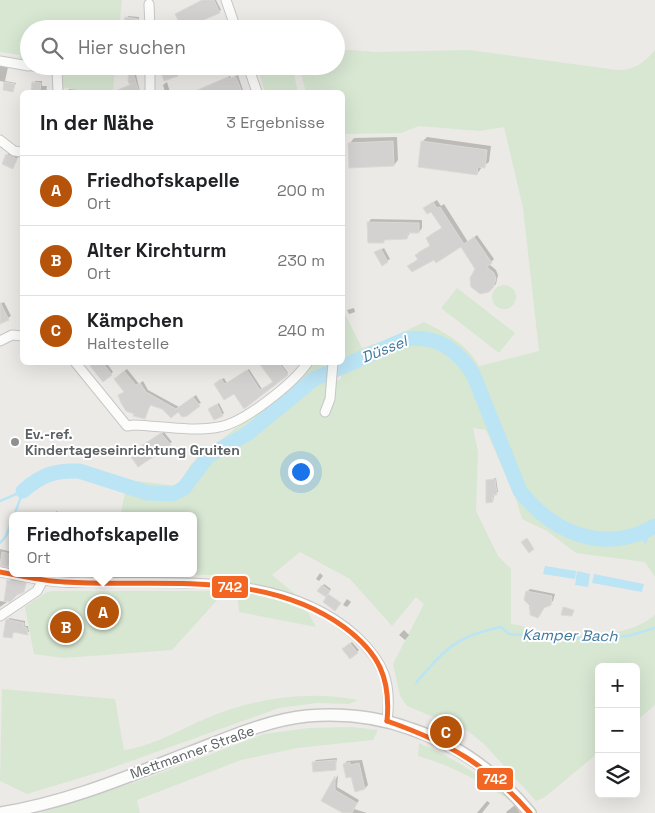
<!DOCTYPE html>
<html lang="de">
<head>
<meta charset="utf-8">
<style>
  body { margin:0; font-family:"Space Grotesk",sans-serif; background:#f2f2f2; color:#202124 }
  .controls { position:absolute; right:15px; bottom:15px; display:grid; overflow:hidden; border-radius:8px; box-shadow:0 5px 20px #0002 }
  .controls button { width:45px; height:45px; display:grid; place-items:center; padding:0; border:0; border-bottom:1px solid #e0e0e0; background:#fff; color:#202124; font:25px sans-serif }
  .you { position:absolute; left:300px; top:471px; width:18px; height:18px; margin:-12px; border:4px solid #fff; border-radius:50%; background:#1a73e8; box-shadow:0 0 0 8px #1a73e833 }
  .badge { display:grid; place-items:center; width:32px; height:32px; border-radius:50%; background:#b45309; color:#fff; font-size:16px; font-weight:700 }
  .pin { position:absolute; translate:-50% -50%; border:2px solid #fff; box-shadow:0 1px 5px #0006 }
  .popup { position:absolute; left:9px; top:512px; width:188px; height:65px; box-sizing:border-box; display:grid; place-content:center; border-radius:8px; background:#fff; filter:drop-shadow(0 1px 4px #0005); font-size:16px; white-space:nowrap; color:#757577 }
  .popup b { font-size:19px; color:#202124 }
  .popup::after { content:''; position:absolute; left:50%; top:100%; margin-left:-10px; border:10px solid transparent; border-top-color:#fff }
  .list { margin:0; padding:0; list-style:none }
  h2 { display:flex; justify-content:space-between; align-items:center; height:65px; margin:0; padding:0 20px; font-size:21px }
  h2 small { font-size:16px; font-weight:400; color:#757577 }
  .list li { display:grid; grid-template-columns:32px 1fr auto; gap:15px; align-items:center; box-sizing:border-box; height:70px; padding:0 20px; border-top:1px solid #e0e0e0 }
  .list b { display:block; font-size:19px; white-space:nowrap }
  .list p { margin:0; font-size:16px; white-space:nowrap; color:#757577 }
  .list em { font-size:16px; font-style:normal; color:#757577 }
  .icon { flex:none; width:28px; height:28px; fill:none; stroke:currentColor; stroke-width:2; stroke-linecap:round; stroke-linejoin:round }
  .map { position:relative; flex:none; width:655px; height:813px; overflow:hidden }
  .search { position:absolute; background:#fff; box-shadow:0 5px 20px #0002; left:20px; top:20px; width:325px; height:55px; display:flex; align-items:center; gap:12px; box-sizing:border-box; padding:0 18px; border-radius:28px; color:#757577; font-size:19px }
  .panel { position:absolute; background:#fff; box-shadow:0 5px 20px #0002; left:20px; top:90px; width:325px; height:275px; border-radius:8px }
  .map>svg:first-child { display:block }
</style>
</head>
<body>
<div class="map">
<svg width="655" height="813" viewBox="0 0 655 813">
  <rect width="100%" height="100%" fill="#eceae6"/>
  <g fill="#d7e7d2">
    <polygon points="0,0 122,0 119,29 29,29 29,63 19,62 20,55 0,52"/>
    <path d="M336,49l40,3 93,-2 148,20c18,0 27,-7 38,-20v527l-10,-15 -69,-9 -29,-22 -25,-12 -6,-20 -30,-69 -13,-2 5,24 -2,59 22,45 13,13v55c12,1 21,7 33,10 16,4 68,1 84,-5 11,-3 19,-8 27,-14v90l-19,16v-54h-37v85l-54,45 -9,4 -51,-56 -17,-14 -61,-25 -7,-10 -7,-32 31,-60 -8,-7 -24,29 -42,-47 -50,-27 -28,23 22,18 -3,12 17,7 8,15 -77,-15 -2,-21 -23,-16 -151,-2h130v-57h-73l8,-36 50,6 13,-22 90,-72 33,-29h9l4,23 14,-7 2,-64 2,-1 17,34 27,-9 35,-17c22,11 43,22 55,44l60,-15 -16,-143 -19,-81 -25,4 -60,-5 -18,7 -58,1 -1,-42h-36l-7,-25 37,-1z"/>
    <polygon points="49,66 115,66 113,92 89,92 62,87 64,68"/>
    <polygon points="257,66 292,66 298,92 265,92"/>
    <circle cx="504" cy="297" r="12"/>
    <polygon points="457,288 515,333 499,353 441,308"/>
    <polygon points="53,591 215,591 218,599 172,650 63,658 34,654 25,607 47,592"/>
    <path d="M2,689l113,10 9,51c29,-4 57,-21 83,-32 48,-20 100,-28 151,-18l-9,4 -32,-1 -38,5 -176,63 -76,23 -27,-13z"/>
    <polygon points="352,727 378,730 373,740 297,748 241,760 137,800 140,813 40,813 142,780 264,734 309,728"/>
    <path d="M419,743c37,16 64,34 95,60 -31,-20 -61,-37 -96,-47z"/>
  </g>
  <g fill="#bbe4f5">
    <polygon points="545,566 576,571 575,579 543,574"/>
    <polygon points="577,571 590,574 588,587 575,585"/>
    <polygon points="594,574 644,584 642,592 592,583"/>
  </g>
  <g fill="#0003">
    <polygon points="205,0 216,0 221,10 194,24 196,29 184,29 177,14"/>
    <polygon points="128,16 139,17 138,29 125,29"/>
    <polygon points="0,65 8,67 5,81 16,83 13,90 5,82 0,81"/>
    <polygon points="130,66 142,66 140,71 135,70 140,92 125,92 124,88 131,84"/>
    <polygon points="162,66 176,66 179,73 165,79"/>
    <polygon points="238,75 243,90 241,92 201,92 202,88 230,76 231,78"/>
    <polygon points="35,81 42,81 42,86 47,86 46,92 33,92"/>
    <polygon points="170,81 173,92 181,90 182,92 173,92"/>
    <polygon points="167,82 170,92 165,92 163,85"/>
    <polygon points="69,89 87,91 87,92 67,92"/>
    <polygon points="397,137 398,160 394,165 350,143 354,138"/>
    <polygon points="427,137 491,146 489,162 482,167 477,174 422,142"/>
    <polygon points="9,153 18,157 12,168 7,155"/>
    <polygon points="437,200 441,206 444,204 468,242 477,235 494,259 489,264 496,270 498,275 496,284 489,291 461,245 434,258 409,266 418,259 419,252 431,245 430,235 443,227 428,205"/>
    <polygon points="371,219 422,220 422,228 419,232 410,232 407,238 386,238 383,241 368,223"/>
    <polygon points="384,248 390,259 382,264 378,251"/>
    <polygon points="4,302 11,316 0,323 0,304"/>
    <polygon points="354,308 355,312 349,314 347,310"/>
    <polygon points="96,362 106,362 113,372 103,381"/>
    <polygon points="259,362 280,362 288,373 244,408 235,392 217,382 224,378 227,383 249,369 262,389 274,381"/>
    <polygon points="127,369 139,384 143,381 148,390 179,407 196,395 201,403 178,410 151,404 145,417 135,413 118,376"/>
    <polygon points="219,403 224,413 222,415 209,409"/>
    <polygon points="164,432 172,442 138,465 133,453"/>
    <polygon points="496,478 498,492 494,494 493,501 487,481"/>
    <polygon points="57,511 61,516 45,516 49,512 52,515"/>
    <polygon points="13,537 13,546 10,545"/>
    <polygon points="0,549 12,552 8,566 0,566"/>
    <polygon points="320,573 323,576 319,581 316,579"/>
    <polygon points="10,579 26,582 25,589 0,607 0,601 6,602"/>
    <polygon points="324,584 331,589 328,593 319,591"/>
    <polygon points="530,589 555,594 553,601 545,606 539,616 534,616 530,612 527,592"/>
    <polygon points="347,599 351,602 347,607 343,605"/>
    <polygon points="9,618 25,621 25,626 28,626 29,632 14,631 12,637 8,620"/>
    <polygon points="68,622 70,628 65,630 63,624"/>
    <polygon points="404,630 409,635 405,640 399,635"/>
    <polygon points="352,642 359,650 357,652 346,647"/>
    <polygon points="337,758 335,769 314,762 316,760"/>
    <polygon points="362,760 368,785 365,788 344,764 347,761"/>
    <polygon points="338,775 337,787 359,800 354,809 367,813 346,813 323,800"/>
    <polygon points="487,801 490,803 482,813 477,813"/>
    <polygon points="515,805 520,813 507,813 506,812"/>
  </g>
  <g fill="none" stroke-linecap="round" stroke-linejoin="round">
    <g stroke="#bbe4f5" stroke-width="2.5">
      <polyline points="0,501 23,491"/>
      <polyline points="14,516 23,491"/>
      <polyline points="645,542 650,529"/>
      <polyline points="0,543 6,536 13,518"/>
      <path d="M416,683c28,-34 41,-47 85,-56l8,7 78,5 41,-3 27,-8"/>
    </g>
    <path stroke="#bbe4f5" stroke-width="15" d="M23,491c18,-16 32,-21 56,-20l69,22 25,1 11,-6 24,-32 39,-22 67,-55 92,-40c30,-4 51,10 67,35l47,117c28,36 71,59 118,43 6,-2 11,-5 17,-8"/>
  </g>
  <g fill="#d4d2d0" stroke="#dcd9d6">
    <polygon points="202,0 214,0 220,13 182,29 175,14"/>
    <polygon points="125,17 138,19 137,29 124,29"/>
    <polygon points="129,66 131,66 139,92 112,92 135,83 130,85 128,81"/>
    <polygon points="170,66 175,66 178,76 164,81 160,70"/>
    <polygon points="228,77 229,79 236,77 242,92 193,92"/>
    <polygon points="4,82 15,84 13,92 3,90"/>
    <polygon points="32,82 41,83 40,92 31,92"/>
    <polygon points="393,141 394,166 349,168 348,143"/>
    <polygon points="421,141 487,150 485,168 478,167 477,175 418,167"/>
    <polygon points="6,154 17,159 13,169 2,164"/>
    <polygon points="433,202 437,208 440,207 464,244 474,237 492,263 487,267 494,273 496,279 493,288 489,292 480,294 471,287 470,278 475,269 461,247 436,263 434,260 412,272 407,266 418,260 415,255 430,246 426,238 442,228 431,212 427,214 423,208"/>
    <polygon points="367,222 419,223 419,233 408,233 407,239 384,240 384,243 368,243"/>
    <polygon points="381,249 388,262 382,266 374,252"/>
    <polygon points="0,302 9,320 0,324"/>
    <polygon points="94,362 102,362 112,375 103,382 90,366"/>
    <polygon points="258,362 278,362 288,375 244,409 234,394 224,400 214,384 221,379 225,384 247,370 260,390 273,382"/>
    <polygon points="124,371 136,385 140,383 146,392 176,409 193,397 200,406 187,416 182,417 178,412 171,418 162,409 150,405 145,419 133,416 134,414 126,411 121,403 118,395 124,392 114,379"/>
    <polygon points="217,404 223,416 214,420 208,409"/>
    <polygon points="161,433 171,445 138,467 129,454"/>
    <polygon points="495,479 497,495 492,495 493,502 486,503 486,480"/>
    <polygon points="527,538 534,549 529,553 521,542"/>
    <polygon points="2,552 11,554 8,567 0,566"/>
    <polygon points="7,580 26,583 24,592 17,595 10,602 4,601"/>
    <polygon points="322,585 330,591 326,597 317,591"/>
    <polygon points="526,591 552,596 551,605 544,608 538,618 530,615 530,606 524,600"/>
    <polygon points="328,594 341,603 335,611 323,602"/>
    <polygon points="563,607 574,610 572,616 561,615"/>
    <polygon points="6,619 24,623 24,627 27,628 28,635 13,632 12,638 3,637"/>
    <polygon points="350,643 358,653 350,659 342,649"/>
    <polygon points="336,760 336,770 313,772 312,762"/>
    <polygon points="350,762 350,765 359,763 365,789 355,792 351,777 346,778 343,764"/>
    <polygon points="335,776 335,790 357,803 352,813 343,813 321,801"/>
  </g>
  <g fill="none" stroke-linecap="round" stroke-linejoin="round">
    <g stroke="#c8c7c7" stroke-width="11">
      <g id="street">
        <polyline points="226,0 236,29"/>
        <polyline points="149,4 150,29"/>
        <polyline points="0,61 29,66"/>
        <polyline points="33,66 57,70 58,92"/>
        <polyline points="150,66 150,92"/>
        <polyline points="248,66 257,92"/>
        <polyline points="0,140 14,151 22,152"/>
        <polyline points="0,341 12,335 22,336"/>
        <path d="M75,362l52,64 7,-1c27,1 58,7 85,2 25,-4 75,-44 89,-65"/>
        <polyline points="325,412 330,399 333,362"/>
        <path d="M0,572c20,3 40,9 60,10 8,1 15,0 23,0 93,3 199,-12 273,54 28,26 36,47 31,85"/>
        <polyline points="0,616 37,591 43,580"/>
      </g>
    </g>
    <g stroke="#c7c7c7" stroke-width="14">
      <path id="secondary" d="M0,813c66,-10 129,-37 191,-61 37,-14 76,-32 116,-36 35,-3 71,1 104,13 49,16 87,45 119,84"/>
    </g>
    <use href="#street" stroke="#fcfcfb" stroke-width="9"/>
    <use href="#secondary" stroke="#fcfcfb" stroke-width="11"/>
    <g stroke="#fff" stroke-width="9">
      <g id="bus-1">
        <path d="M0,572c21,4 42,9 64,10 95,6 198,-14 280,45 35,26 47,51 43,94"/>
        <path d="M387,721c60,21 101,44 143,92"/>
      </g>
    </g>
    <use href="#bus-1" stroke="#f26522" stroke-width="5"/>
  </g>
  <circle fill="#8e9192" stroke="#fff" stroke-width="2" cx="15" cy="442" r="5"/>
  <g text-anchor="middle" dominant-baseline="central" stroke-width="4" stroke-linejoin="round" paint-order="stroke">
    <g font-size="14" font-weight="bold" fill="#5c6164" stroke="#fff" text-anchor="start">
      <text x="25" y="434">Ev.-ref.<tspan x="25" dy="16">Kindertageseinrichtung Gruiten</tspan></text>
    </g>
    <g font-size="14" fill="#5c6164" stroke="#fff">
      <text transform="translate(192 752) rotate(-20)">Mettmanner Straße</text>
    </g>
    <g font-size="15" font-style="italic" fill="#3e789d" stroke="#fff">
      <text transform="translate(384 349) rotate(-22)">Düssel</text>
      <text transform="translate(570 635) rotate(1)">Kamper Bach</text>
    </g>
  </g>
  <g stroke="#fff" stroke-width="2">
    <rect x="211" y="575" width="38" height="24" rx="5" fill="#f26522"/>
    <rect x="476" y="767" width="38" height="24" rx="5" fill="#f26522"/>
  </g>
  <g font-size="14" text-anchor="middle" font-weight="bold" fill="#fff">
    <text x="230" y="592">742</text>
    <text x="495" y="784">742</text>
  </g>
</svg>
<div class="controls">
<button>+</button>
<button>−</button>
<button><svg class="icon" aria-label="layers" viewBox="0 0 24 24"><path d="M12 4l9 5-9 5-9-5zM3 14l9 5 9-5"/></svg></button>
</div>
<div class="you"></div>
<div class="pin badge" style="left:103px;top:612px">A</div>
<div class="popup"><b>Friedhofskapelle</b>Ort</div>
<div class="pin badge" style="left:66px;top:627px">B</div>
<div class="pin badge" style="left:446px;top:732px">C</div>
<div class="search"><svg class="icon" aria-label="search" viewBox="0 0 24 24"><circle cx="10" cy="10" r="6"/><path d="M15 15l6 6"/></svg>Hier suchen</div>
<section class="panel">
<h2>In der Nähe<small>3 Ergebnisse</small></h2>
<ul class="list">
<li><span class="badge">A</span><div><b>Friedhofskapelle</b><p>Ort</p></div><em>200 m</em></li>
<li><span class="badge">B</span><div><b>Alter Kirchturm</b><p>Ort</p></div><em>230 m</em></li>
<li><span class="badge">C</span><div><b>Kämpchen</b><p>Haltestelle</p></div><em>240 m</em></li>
</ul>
</section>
</div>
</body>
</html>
